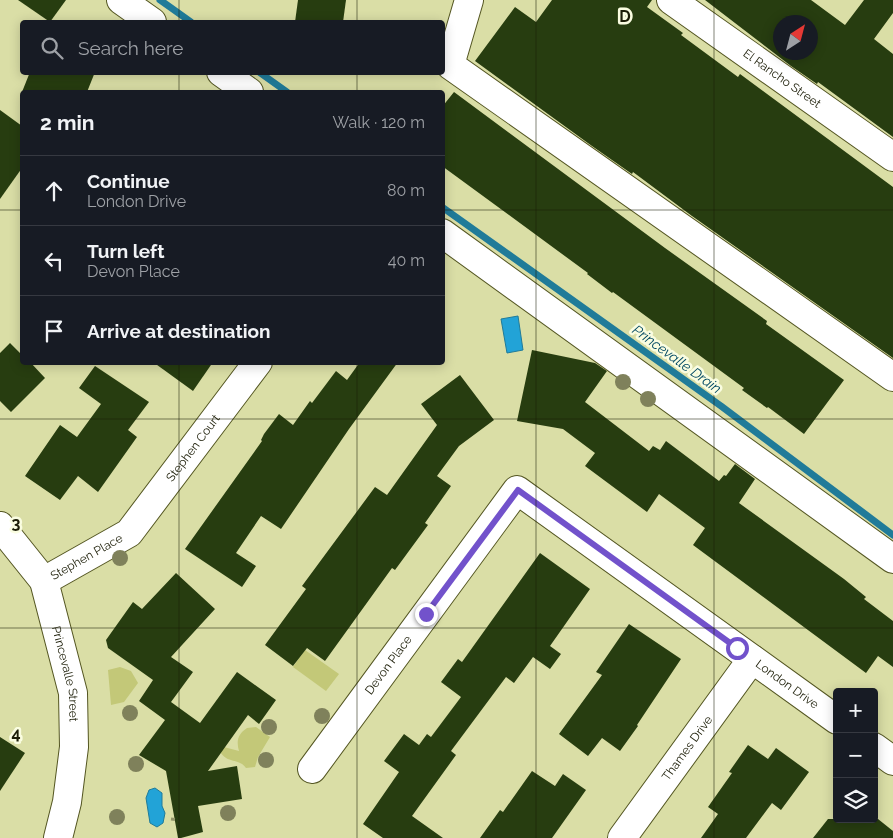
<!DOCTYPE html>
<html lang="en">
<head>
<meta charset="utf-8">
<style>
  body { margin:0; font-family:Raleway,sans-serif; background:#20242c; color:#f1f3f6 }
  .controls { position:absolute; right:15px; bottom:15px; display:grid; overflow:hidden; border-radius:5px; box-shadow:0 2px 12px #0003 }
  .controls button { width:45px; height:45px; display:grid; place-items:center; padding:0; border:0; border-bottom:1px solid #363941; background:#171b24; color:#f1f3f6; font:25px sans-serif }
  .compass { position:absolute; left:773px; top:15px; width:45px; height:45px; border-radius:50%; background:#171b24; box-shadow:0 2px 12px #0003; rotate:36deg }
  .stop { position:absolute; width:15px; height:15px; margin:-11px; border:4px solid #7252cb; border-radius:50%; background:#fff }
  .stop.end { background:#7252cb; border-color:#fff; box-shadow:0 1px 5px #0008 }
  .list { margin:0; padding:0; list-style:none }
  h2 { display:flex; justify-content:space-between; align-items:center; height:65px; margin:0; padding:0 20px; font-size:21px }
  h2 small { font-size:16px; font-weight:400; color:#9ea1a6 }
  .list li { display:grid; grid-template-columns:32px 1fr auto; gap:15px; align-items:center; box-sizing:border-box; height:70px; padding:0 20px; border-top:1px solid #363941 }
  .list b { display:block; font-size:19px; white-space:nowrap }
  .list p { margin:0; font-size:16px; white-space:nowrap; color:#9ea1a6 }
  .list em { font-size:16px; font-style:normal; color:#9ea1a6 }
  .icon { flex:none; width:28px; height:28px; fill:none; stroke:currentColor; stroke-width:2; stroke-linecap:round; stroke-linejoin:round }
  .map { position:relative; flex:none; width:893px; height:838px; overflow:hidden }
  .search { position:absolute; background:#171b24; box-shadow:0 2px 12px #0003; left:20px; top:20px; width:425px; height:55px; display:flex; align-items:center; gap:12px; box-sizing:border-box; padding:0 18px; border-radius:5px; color:#9ea1a6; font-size:19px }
  .panel { position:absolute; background:#171b24; box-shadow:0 2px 12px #0003; left:20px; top:90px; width:425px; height:275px; border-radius:5px }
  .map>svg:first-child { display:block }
</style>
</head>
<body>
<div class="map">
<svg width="893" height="838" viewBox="0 0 893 838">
  <rect width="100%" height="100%" fill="#dadea6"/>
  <g fill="#c3c878">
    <polygon points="305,650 339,674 326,691 293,667"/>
    <polygon points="120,667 131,671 138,683 124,702 111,705 108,670"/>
    <path d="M256,727l14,10 -12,20 -3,10 -9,1c-8,-11 -19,-3 -27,-18l1,-4 19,5c-3,-10 -1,-17 8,-23z"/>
  </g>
  <g fill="#22a3d7" stroke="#207b99">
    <polygon points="518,316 523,350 507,353 501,319"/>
    <polygon points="155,788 162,793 162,806 165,813 163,823 157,827 150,823 146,798 149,790"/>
  </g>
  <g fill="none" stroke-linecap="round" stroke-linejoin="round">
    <g stroke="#207b99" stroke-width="7">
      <polyline points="160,0 191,22"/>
      <polyline points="259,72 287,92"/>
      <polyline points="442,207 721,406 893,535"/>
    </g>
  </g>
  <g fill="#273d10" fill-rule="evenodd">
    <polygon points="18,0 66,0 50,22"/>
    <polygon points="298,0 346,0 343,22 295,22"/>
    <polygon points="552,0 652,0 647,7 683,33 681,35 738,77 740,74 893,187 893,358 692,216 633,172 632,174 592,146 475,61 515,7 536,22"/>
    <path d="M705,0h106l34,25 19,-25h29v13l-19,26 19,15v83l-75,-55 -1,2 -26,-18zM780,22h30v30h-30z"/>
    <polygon points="30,72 95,72 87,92 22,92"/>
    <polygon points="454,92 665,248 767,321 766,324 844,380 804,434 768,407 767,408 742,390 744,388 613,292 612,293 587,274 588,273 442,166 442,107"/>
    <polygon points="0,110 22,126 22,168 0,199"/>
    <polygon points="10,343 22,355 22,362 30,362 45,378 11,412 0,401 0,353"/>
    <polygon points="532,350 595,363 607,371 585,402 649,451 653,446 660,450 666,441 719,481 724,475 726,476 735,464 755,479 739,503 844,579 866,597 864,599 893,621 893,667 878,656 866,673 693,545 705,528 659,494 647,512 585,466 595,453 563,429 517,421"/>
    <polygon points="153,362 213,362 193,391"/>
    <polygon points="360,362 398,362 349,429 281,529 261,516 236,553 256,566 242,587 185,549 262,441 261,440 264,434 279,414 293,425 310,401 312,403 336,371 347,380"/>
    <polygon points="95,366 149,402 128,430 137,437 98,492 78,476 60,500 25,476 60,425 77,437 101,404 79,388"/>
    <polygon points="460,375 494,420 459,446 437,476 451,486 425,523 428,525 395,570 392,568 325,661 307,648 293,666 265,645 306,589 302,586 375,487 387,495 437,425 421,404"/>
    <polygon points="540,553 590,589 550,646 561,654 550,669 533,657 514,683 506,677 451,751 456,755 412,816 443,838 383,838 363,824 399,772 384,761 404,734 419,745 427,734 431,737 461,697 441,682 458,659 462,662"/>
    <polygon points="176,573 215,609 171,657 193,672 171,702 200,723 237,672 276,700 259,724 248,715 208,771 237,766 242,799 198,806 203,832 181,838 178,838 166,771 139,755 165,720 139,701 153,680 108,648 106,640 133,602 142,609"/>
    <polygon points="629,624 681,659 637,725 638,726 620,751 602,738 588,756 559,734 602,675 596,672"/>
    <polygon points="0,737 25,753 0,791"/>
    <polygon points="748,745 768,759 776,748 809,772 781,810 772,803 746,838 701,838 718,814 708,807 732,773 729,772"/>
    <polygon points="532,771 555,786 563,774 586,790 552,838 480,838 500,810 503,812"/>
    <polygon points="828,819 878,819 893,831 893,838 813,838"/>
  </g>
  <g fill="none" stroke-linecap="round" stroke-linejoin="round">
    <g stroke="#545622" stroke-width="30">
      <g id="minor">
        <polyline points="121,0 152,22"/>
        <polyline points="469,0 450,65 893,377"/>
        <path id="s1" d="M671,0l222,157"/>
        <polyline points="221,72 249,92"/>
        <polyline points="442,233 893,559"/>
        <path id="s2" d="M0,526l44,55 29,112 1,54 -7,55 -9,36"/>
        <path id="s3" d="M44,581l85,-48 129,-171"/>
        <polyline points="874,747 893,761"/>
        <path id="s4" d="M312,769l205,-279 320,230"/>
        <path id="s5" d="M622,838l130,-179"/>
      </g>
    </g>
    <polyline stroke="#929469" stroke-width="3" stroke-dasharray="4 4" stroke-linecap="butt" points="171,819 179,820"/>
    <use href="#minor" stroke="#fff" stroke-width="28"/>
  </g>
  <g fill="#7f815b">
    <circle cx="623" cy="382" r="8"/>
    <circle cx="648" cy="399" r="8"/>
    <circle cx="120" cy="558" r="8"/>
    <circle cx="130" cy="713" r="8"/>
    <circle cx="322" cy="716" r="8"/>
    <circle cx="269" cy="727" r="8"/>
    <circle cx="266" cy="760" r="8"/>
    <circle cx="136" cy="764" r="8"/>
    <circle cx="228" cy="813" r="8"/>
    <circle cx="117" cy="817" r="8"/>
  </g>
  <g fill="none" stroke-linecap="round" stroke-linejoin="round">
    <polyline stroke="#7252cb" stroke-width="6" points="426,614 518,490 737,648"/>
  </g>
  <path fill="none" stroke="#1c1d07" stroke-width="1" stroke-opacity="0.55" d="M179,0v22M357,0v22M536,0v838M714,0v838M179,72v20M357,72v20M0,210h22M442,210h451M179,362v476M357,362v476M0,419h893M0,628h893"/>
  <g text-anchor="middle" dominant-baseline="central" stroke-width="5" stroke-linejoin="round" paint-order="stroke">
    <g font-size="12" fill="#1c1d07" stroke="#fafde1">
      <text stroke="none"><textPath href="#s1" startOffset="136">El Rancho Street</textPath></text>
      <text stroke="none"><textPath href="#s3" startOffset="204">Stephen Court</textPath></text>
      <text stroke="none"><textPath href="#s3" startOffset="49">Stephen Place</textPath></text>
      <text stroke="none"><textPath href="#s4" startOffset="129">Devon Place</textPath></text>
      <text stroke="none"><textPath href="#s2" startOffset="166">Princevalle Street</textPath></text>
      <text stroke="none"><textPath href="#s4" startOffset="679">London Drive</textPath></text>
      <text stroke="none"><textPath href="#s5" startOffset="111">Thames Drive</textPath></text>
    </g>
    <g font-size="14" font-style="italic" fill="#004862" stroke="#fafde1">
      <text transform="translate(677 359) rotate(36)">Princevalle Drain</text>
    </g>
  </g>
  <g font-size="16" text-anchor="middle" font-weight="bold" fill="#1c1d07" stroke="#fafde1" stroke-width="5" stroke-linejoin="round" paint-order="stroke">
    <text x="625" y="22">D</text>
    <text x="16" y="529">3</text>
    <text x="16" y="739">4</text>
  </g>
</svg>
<div class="controls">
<button>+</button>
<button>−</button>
<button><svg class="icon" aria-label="layers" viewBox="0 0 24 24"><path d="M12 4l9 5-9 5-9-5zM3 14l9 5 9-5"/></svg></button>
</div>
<svg class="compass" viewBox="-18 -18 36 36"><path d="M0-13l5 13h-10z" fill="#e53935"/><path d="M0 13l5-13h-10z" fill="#9ea1a6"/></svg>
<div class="stop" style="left:737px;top:648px"></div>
<div class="stop end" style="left:426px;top:614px"></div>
<div class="search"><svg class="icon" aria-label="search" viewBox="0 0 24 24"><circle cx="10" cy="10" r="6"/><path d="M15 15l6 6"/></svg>Search here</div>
<section class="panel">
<h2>2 min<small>Walk · 120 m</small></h2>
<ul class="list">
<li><svg class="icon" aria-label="ahead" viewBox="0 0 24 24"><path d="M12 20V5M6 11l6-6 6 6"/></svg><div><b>Continue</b><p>London Drive</p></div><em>80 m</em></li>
<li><svg class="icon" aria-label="left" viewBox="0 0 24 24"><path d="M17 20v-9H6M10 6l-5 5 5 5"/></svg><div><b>Turn left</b><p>Devon Place</p></div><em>40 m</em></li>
<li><svg class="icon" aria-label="arrive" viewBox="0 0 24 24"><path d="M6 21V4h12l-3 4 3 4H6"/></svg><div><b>Arrive at destination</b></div></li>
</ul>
</section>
</div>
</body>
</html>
